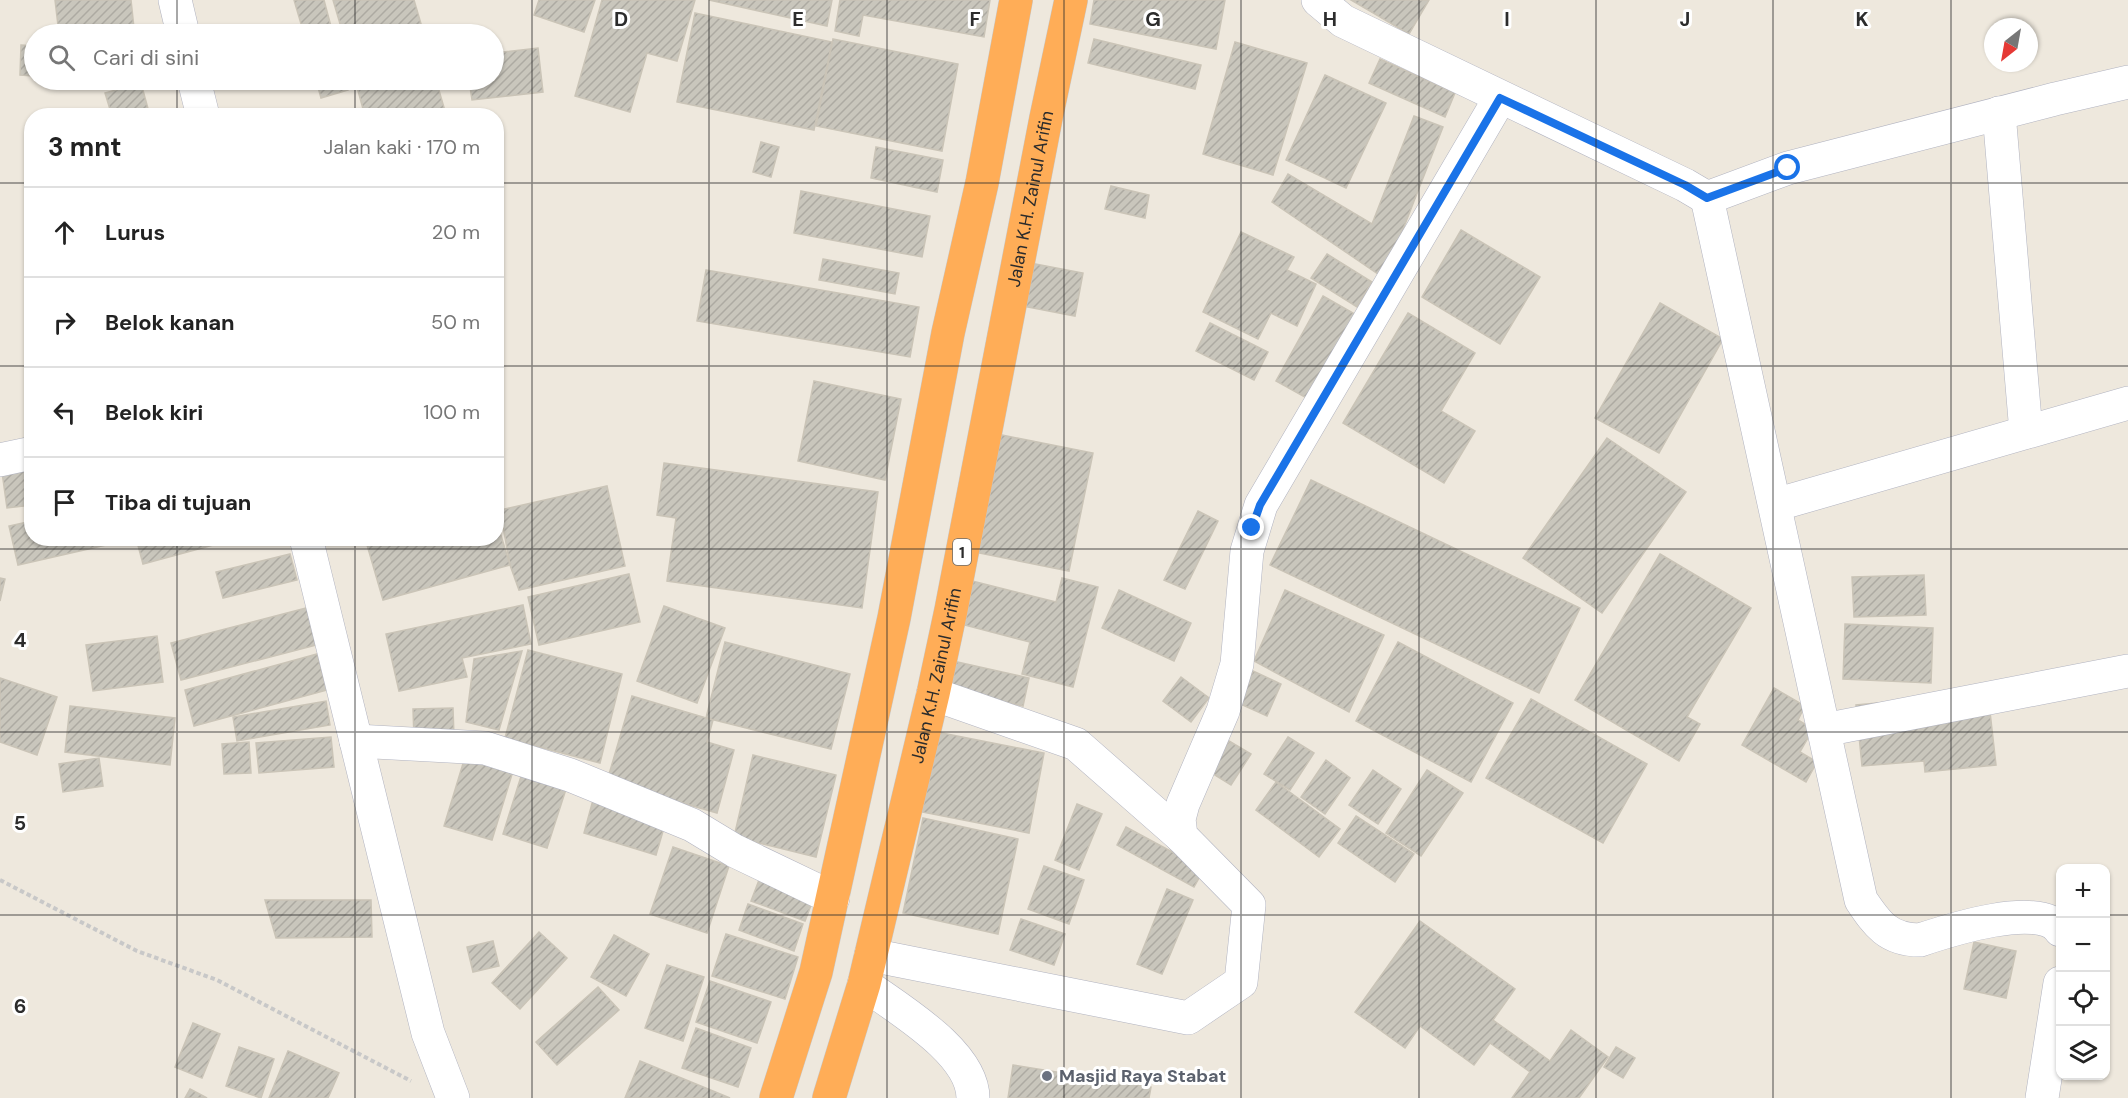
<!DOCTYPE html>
<html lang="id">
<head>
<meta charset="utf-8">
<style>
  body { margin:0; font-family:"DM Sans",sans-serif; background:#f2f2f2; color:#222 }
  .controls { position:absolute; right:18px; bottom:18px; display:grid; overflow:hidden; border-radius:12px; box-shadow:0 2px 4px #0004 }
  .controls button { width:54px; height:54px; display:grid; place-items:center; padding:0; border:0; border-bottom:2px solid #e0e0e0; background:#fff; color:#222; font:30px sans-serif }
  .compass { position:absolute; left:1984px; top:18px; width:54px; height:54px; border-radius:50%; background:#fff; box-shadow:0 2px 4px #0004; rotate:211deg }
  .stop { position:absolute; width:18px; height:18px; margin:-14px; border:4px solid #1a73e8; border-radius:50%; background:#fff }
  .stop.end { background:#1a73e8; border-color:#fff; box-shadow:0 2px 6px #0008 }
  .list { margin:0; padding:0; list-style:none }
  h2 { display:flex; justify-content:space-between; align-items:center; height:78px; margin:0; padding:0 24px; font-size:26px }
  h2 small { font-size:20px; font-weight:400; color:#767676 }
  .list li { display:grid; grid-template-columns:39px 1fr auto; gap:18px; align-items:center; box-sizing:border-box; height:90px; padding:0 24px; border-top:2px solid #e0e0e0 }
  .list b { display:block; font-size:22px; white-space:nowrap }
  .list em { font-size:20px; font-style:normal; color:#767676 }
  .icon { flex:none; width:33px; height:33px; fill:none; stroke:currentColor; stroke-width:2; stroke-linecap:round; stroke-linejoin:round }
  .map { position:relative; flex:none; width:2128px; height:1098px; overflow:hidden }
  .search { position:absolute; background:#fff; box-shadow:0 2px 4px #0004; left:24px; top:24px; width:480px; height:66px; display:flex; align-items:center; gap:15px; box-sizing:border-box; padding:0 21px; border-radius:33px; color:#767676; font-size:22px }
  .panel { position:absolute; background:#fff; box-shadow:0 2px 4px #0004; left:24px; top:108px; width:480px; height:438px; border-radius:24px }
  .map>svg:first-child { display:block }
</style>
</head>
<body>
<div class="map">
<svg width="2128" height="1098" viewBox="0 0 2128 1098">
  <defs>
    <pattern id="building-hatch" width="6" height="6" patternUnits="userSpaceOnUse" patternTransform="scale(1.5)"><rect width="6" height="6" fill="#c9c6bc"/><path d="M-1 1l2-2M0 6l6-6M5 7l2-2" fill="none" stroke="#adaaa2"/></pattern>
  </defs>
  <rect width="100%" height="100%" fill="#eee8dd"/>
  <g fill="url(#building-hatch)" stroke="#cac4b7" stroke-width="1.5">
    <polygon points="55,0 131,0 134,28 59,34"/>
    <polygon points="294,0 324,0 333,34 304,34"/>
    <polygon points="333,0 414,0 424,34 343,34"/>
    <polygon points="539,0 595,0 584,32 534,15"/>
    <polygon points="602,0 695,0 677,61 647,53 630,112 575,96"/>
    <polygon points="709,0 832,0 827,26"/>
    <polygon points="840,0 990,0 984,37 863,15 859,36 835,31"/>
    <polygon points="1094,0 1225,0 1216,49 1090,24"/>
    <polygon points="1351,0 1429,0 1409,34"/>
    <polygon points="695,13 832,42 814,130 677,102"/>
    <polygon points="833,39 958,64 942,151 816,126"/>
    <polygon points="1094,39 1201,65 1195,89 1088,63"/>
    <polygon points="1235,42 1307,63 1273,175 1203,154"/>
    <polygon points="21,45 34,46 34,76 20,75"/>
    <polygon points="538,48 543,92 472,100 469,80 494,80 494,53"/>
    <polygon points="1380,59 1455,93 1445,117 1369,83"/>
    <polygon points="1325,75 1386,103 1346,188 1286,160"/>
    <polygon points="316,80 345,80 348,90 321,98"/>
    <polygon points="355,80 436,80 445,111 430,116 365,116"/>
    <polygon points="141,83 150,116 112,116 105,93"/>
    <polygon points="1414,116 1443,127 1384,278 1272,202 1288,174 1372,224"/>
    <polygon points="761,142 779,147 771,177 753,172"/>
    <polygon points="876,147 943,160 937,192 871,178"/>
    <polygon points="1111,186 1149,195 1145,218 1105,209"/>
    <polygon points="801,191 930,216 922,257 794,233"/>
    <polygon points="1461,230 1540,277 1500,344 1422,297"/>
    <polygon points="1241,232 1294,257 1287,270 1316,284 1297,326 1271,313 1258,339 1203,312"/>
    <polygon points="1327,254 1372,282 1357,307 1311,278"/>
    <polygon points="823,259 899,273 895,294 819,280"/>
    <polygon points="1025,262 1083,273 1075,316 1017,305"/>
    <polygon points="706,270 919,307 910,357 697,321"/>
    <polygon points="1323,296 1360,317 1312,401 1276,381"/>
    <polygon points="1660,303 1723,339 1659,453 1595,418"/>
    <polygon points="1408,313 1475,353 1441,411 1475,431 1444,483 1343,423"/>
    <polygon points="1210,323 1268,352 1254,380 1196,351"/>
    <polygon points="814,381 901,399 885,480 798,461"/>
    <polygon points="997,434 1093,453 1069,571 974,552"/>
    <polygon points="1607,438 1686,492 1602,613 1523,558"/>
    <polygon points="664,463 878,492 862,608 667,581 676,518 657,515"/>
    <polygon points="32,467 32,505 7,508 2,472"/>
    <polygon points="1311,480 1580,608 1539,693 1270,565"/>
    <polygon points="607,486 625,566 519,590 510,565 500,510"/>
    <polygon points="1198,511 1218,521 1185,589 1164,580"/>
    <polygon points="496,519 510,565 383,600 365,538 496,538"/>
    <polygon points="32,521 32,538 128,540 18,565 9,526"/>
    <polygon points="136,538 239,538 143,564"/>
    <polygon points="290,554 297,580 223,598 216,572"/>
    <polygon points="1660,554 1751,608 1687,717 1700,724 1679,761 1575,700"/>
    <polygon points="629,574 640,622 539,645 528,597"/>
    <polygon points="1924,575 1926,615 1854,617 1852,577"/>
    <polygon points="0,578 5,579 0,601"/>
    <polygon points="1062,578 1098,587 1073,687 1022,674 1030,642 957,623 968,580 1056,602"/>
    <polygon points="1119,590 1191,623 1174,661 1102,628"/>
    <polygon points="1285,590 1384,635 1349,712 1254,661"/>
    <polygon points="523,605 531,644 462,658 467,677 399,691 386,634"/>
    <polygon points="314,606 324,643 181,680 171,643"/>
    <polygon points="664,606 725,628 697,703 637,681"/>
    <polygon points="1845,624 1933,628 1931,683 1843,679"/>
    <polygon points="157,636 163,682 93,691 86,645"/>
    <polygon points="725,642 850,674 831,749 706,718"/>
    <polygon points="1398,642 1513,703 1471,782 1356,721"/>
    <polygon points="528,650 622,674 600,763 505,738"/>
    <polygon points="522,651 499,730 466,722 474,659"/>
    <polygon points="317,654 327,690 194,726 185,690"/>
    <polygon points="953,661 1029,678 1023,706 947,689"/>
    <polygon points="1253,671 1281,684 1267,716 1238,703"/>
    <polygon points="1181,677 1209,698 1191,722 1163,701"/>
    <polygon points="0,678 57,697 37,755 0,742"/>
    <polygon points="1774,688 1805,706 1798,720 1813,729 1800,752 1817,762 1806,782 1742,745"/>
    <polygon points="632,696 713,720 707,742 734,750 717,813 607,781"/>
    <polygon points="1531,699 1647,764 1603,843 1486,778"/>
    <polygon points="1922,699 1989,703 1996,765 1925,772 1924,761 1862,766 1856,705"/>
    <polygon points="326,701 330,725 237,741 233,717"/>
    <polygon points="70,706 175,718 170,765 65,752"/>
    <polygon points="453,708 454,737 414,738 413,709"/>
    <polygon points="937,732 1044,753 1029,833 922,812"/>
    <polygon points="331,737 334,767 259,773 256,743"/>
    <polygon points="1288,737 1314,753 1290,790 1264,774"/>
    <polygon points="1229,741 1251,754 1231,785 1210,772"/>
    <polygon points="249,742 251,773 224,774 222,744"/>
    <polygon points="753,755 836,775 816,857 734,837"/>
    <polygon points="465,757 513,771 492,840 444,826"/>
    <polygon points="99,758 103,786 63,792 59,764"/>
    <polygon points="1326,760 1350,778 1325,814 1301,797"/>
    <polygon points="523,770 568,783 547,848 503,834"/>
    <polygon points="1373,770 1401,789 1378,824 1349,805"/>
    <polygon points="1427,770 1463,793 1421,856 1386,833"/>
    <polygon points="1276,782 1340,829 1319,857 1256,810"/>
    <polygon points="593,800 666,821 656,855 584,833"/>
    <polygon points="1077,804 1102,814 1079,870 1055,860"/>
    <polygon points="1356,816 1414,854 1395,882 1338,843"/>
    <polygon points="923,818 1018,839 998,934 903,913"/>
    <polygon points="1126,827 1204,869 1194,887 1117,845"/>
    <polygon points="673,847 729,866 707,933 650,914"/>
    <polygon points="1044,866 1084,880 1069,924 1028,909"/>
    <polygon points="759,880 813,900 805,921 751,901"/>
    <polygon points="1167,889 1193,900 1162,974 1137,964"/>
    <polygon points="265,900 371,900 372,937 276,938"/>
    <polygon points="748,904 803,924 794,951 739,930"/>
    <polygon points="1021,919 1065,934 1054,965 1010,950"/>
    <polygon points="1420,921 1515,989 1493,1020 1550,1061 1571,1030 1608,1057 1579,1098 1512,1098 1530,1072 1490,1043 1474,1065 1420,1026 1405,1048 1355,1012"/>
    <polygon points="539,932 567,958 520,1009 492,983"/>
    <polygon points="726,934 798,957 785,999 712,976"/>
    <polygon points="614,935 649,954 626,996 591,977"/>
    <polygon points="493,941 499,966 473,972 467,947"/>
    <polygon points="1974,942 2016,951 2006,998 1964,989"/>
    <polygon points="667,965 704,977 683,1041 645,1028"/>
    <polygon points="710,981 771,1002 757,1043 696,1022"/>
    <polygon points="598,987 619,1010 557,1065 536,1042"/>
    <polygon points="193,1023 220,1034 202,1078 175,1067"/>
    <polygon points="696,1028 751,1048 738,1087 682,1068"/>
    <polygon points="239,1047 274,1059 261,1098 226,1086"/>
    <polygon points="1616,1047 1635,1058 1623,1078 1604,1067"/>
    <polygon points="288,1051 339,1073 328,1098 269,1098"/>
    <polygon points="640,1061 730,1098 625,1098"/>
    <polygon points="1013,1065 1151,1087 1149,1098 1008,1098"/>
    <polygon points="190,1089 207,1098 185,1098"/>
  </g>
  <g fill="none" stroke-linecap="round" stroke-linejoin="round">
    <g stroke="#b1b3c0" stroke-width="34">
      <g id="minor">
        <polyline points="175,0 183,34"/>
        <polyline points="1318,0 1343,21 1685,185 1707,198 1788,168 2055,99 2128,82"/>
        <polyline points="194,80 203,116"/>
        <polyline points="1999,113 2026,432"/>
        <path d="M1707,198l154,702c16,24 27,40 59,40 27,-9 121,-40 140,-10"/>
        <polyline points="0,460 32,453"/>
        <polyline points="1775,505 2128,403"/>
        <polyline points="306,538 428,1033 453,1098"/>
        <polyline points="933,694 1076,744 1181,836"/>
        <polyline points="1824,730 2128,671"/>
        <polyline points="356,741 485,748 570,775 692,825 735,851 833,898"/>
        <polyline points="871,955 1188,1018 1241,982 1249,905 1181,836 1179,819 1183,804 1223,711 1237,664 1247,551 1261,505 1500,98"/>
        <path d="M864,984c34,25 109,68 109,114"/>
        <polyline points="2042,1098 2060,983"/>
      </g>
    </g>
    <g stroke="#c8c8c8" stroke-width="34">
      <g id="highway">
        <polyline points="776,1098 816,972 894,618 948,333 982,183 1016,0"/>
        <path id="s1" d="M829,1098l35,-114 69,-290 18,-84 95,-492 25,-118"/>
      </g>
    </g>
    <polyline stroke="#c8c8c8" stroke-width="4" stroke-dasharray="4.5 3" stroke-linecap="butt" points="0,880 137,951 217,980 411,1081"/>
    <use href="#minor" stroke="#fff" stroke-width="33"/>
    <use href="#highway" stroke="#ffad57" stroke-width="33"/>
  </g>
  <g fill="none" stroke-linecap="round" stroke-linejoin="round">
    <polyline stroke="#1a73e8" stroke-width="8" points="1252,528 1260,505 1500,98 1685,185 1707,198 1788,168"/>
  </g>
  <path fill="none" stroke="#2c2c2c" stroke-width="1.5" stroke-opacity="0.55" d="M177,0v34M355,0v34M532,0v1098M709,0v1098M887,0v1098M1064,0v1098M1241,0v1098M1419,0v1098M1596,0v1098M1773,0v1098M1951,0v1098M177,80v36M355,80v36M0,183h32M496,183h1632M0,366h32M496,366h1632M177,538v560M355,538v560M0,549h2128M0,732h2128M0,915h2060M2106,915h22"/>
  <circle fill="#6b7280" stroke="#fff" stroke-width="2" cx="1047" cy="1076" r="6"/>
  <g text-anchor="middle" dominant-baseline="central" stroke-width="6" stroke-linejoin="round" paint-order="stroke">
    <rect fill="#fff" stroke="#6b6b6b" stroke-width="1.5" x="953" y="539" width="18" height="26" rx="4.5"/>
    <g font-size="16" font-weight="bold" fill="#2c2c2c">
      <text x="962" y="552">1</text>
    </g>
    <g font-size="18" fill="#2c2c2c" stroke="#fff">
      <text stroke="none"><textPath href="#s1" startOffset="922">Jalan K.H. Zainul Arifin</textPath></text>
      <text stroke="none"><textPath href="#s1" startOffset="436">Jalan K.H. Zainul Arifin</textPath></text>
    </g>
    <g font-size="18" font-weight="bold" fill="#5b616d" stroke="#fff" text-anchor="start">
      <text x="1059" y="1076">Masjid Raya Stabat</text>
    </g>
  </g>
  <g font-size="20" text-anchor="middle" font-weight="bold" fill="#2c2c2c" stroke="#fff" stroke-width="6" stroke-linejoin="round" paint-order="stroke">
    <text x="621" y="26">D</text>
    <text x="798" y="26">E</text>
    <text x="975" y="26">F</text>
    <text x="1153" y="26">G</text>
    <text x="1330" y="26">H</text>
    <text x="1507" y="26">I</text>
    <text x="1685" y="26">J</text>
    <text x="1862" y="26">K</text>
    <text x="20" y="647">4</text>
    <text x="20" y="830">5</text>
    <text x="20" y="1013">6</text>
  </g>
</svg>
<div class="controls">
<button>+</button>
<button>−</button>
<button><svg class="icon" aria-label="locate" viewBox="0 0 24 24"><circle cx="12" cy="12" r="6"/><path d="M12 2v4M12 18v4M2 12h4M18 12h4"/></svg></button>
<button><svg class="icon" aria-label="layers" viewBox="0 0 24 24"><path d="M12 4l9 5-9 5-9-5zM3 14l9 5 9-5"/></svg></button>
</div>
<svg class="compass" viewBox="-18 -18 36 36"><path d="M0-13l5 13h-10z" fill="#e53935"/><path d="M0 13l5-13h-10z" fill="#767676"/></svg>
<div class="stop" style="left:1788px;top:168px"></div>
<div class="stop end" style="left:1252px;top:528px"></div>
<div class="search"><svg class="icon" aria-label="search" viewBox="0 0 24 24"><circle cx="10" cy="10" r="6"/><path d="M15 15l6 6"/></svg>Cari di sini</div>
<section class="panel">
<h2>3 mnt<small>Jalan kaki · 170 m</small></h2>
<ul class="list">
<li><svg class="icon" aria-label="ahead" viewBox="0 0 24 24"><path d="M12 20V5M6 11l6-6 6 6"/></svg><div><b>Lurus</b></div><em>20 m</em></li>
<li><svg class="icon" aria-label="right" viewBox="0 0 24 24"><path d="M7 20v-9h11M14 6l5 5-5 5"/></svg><div><b>Belok kanan</b></div><em>50 m</em></li>
<li><svg class="icon" aria-label="left" viewBox="0 0 24 24"><path d="M17 20v-9H6M10 6l-5 5 5 5"/></svg><div><b>Belok kiri</b></div><em>100 m</em></li>
<li><svg class="icon" aria-label="arrive" viewBox="0 0 24 24"><path d="M6 21V4h12l-3 4 3 4H6"/></svg><div><b>Tiba di tujuan</b></div></li>
</ul>
</section>
</div>
</body>
</html>
